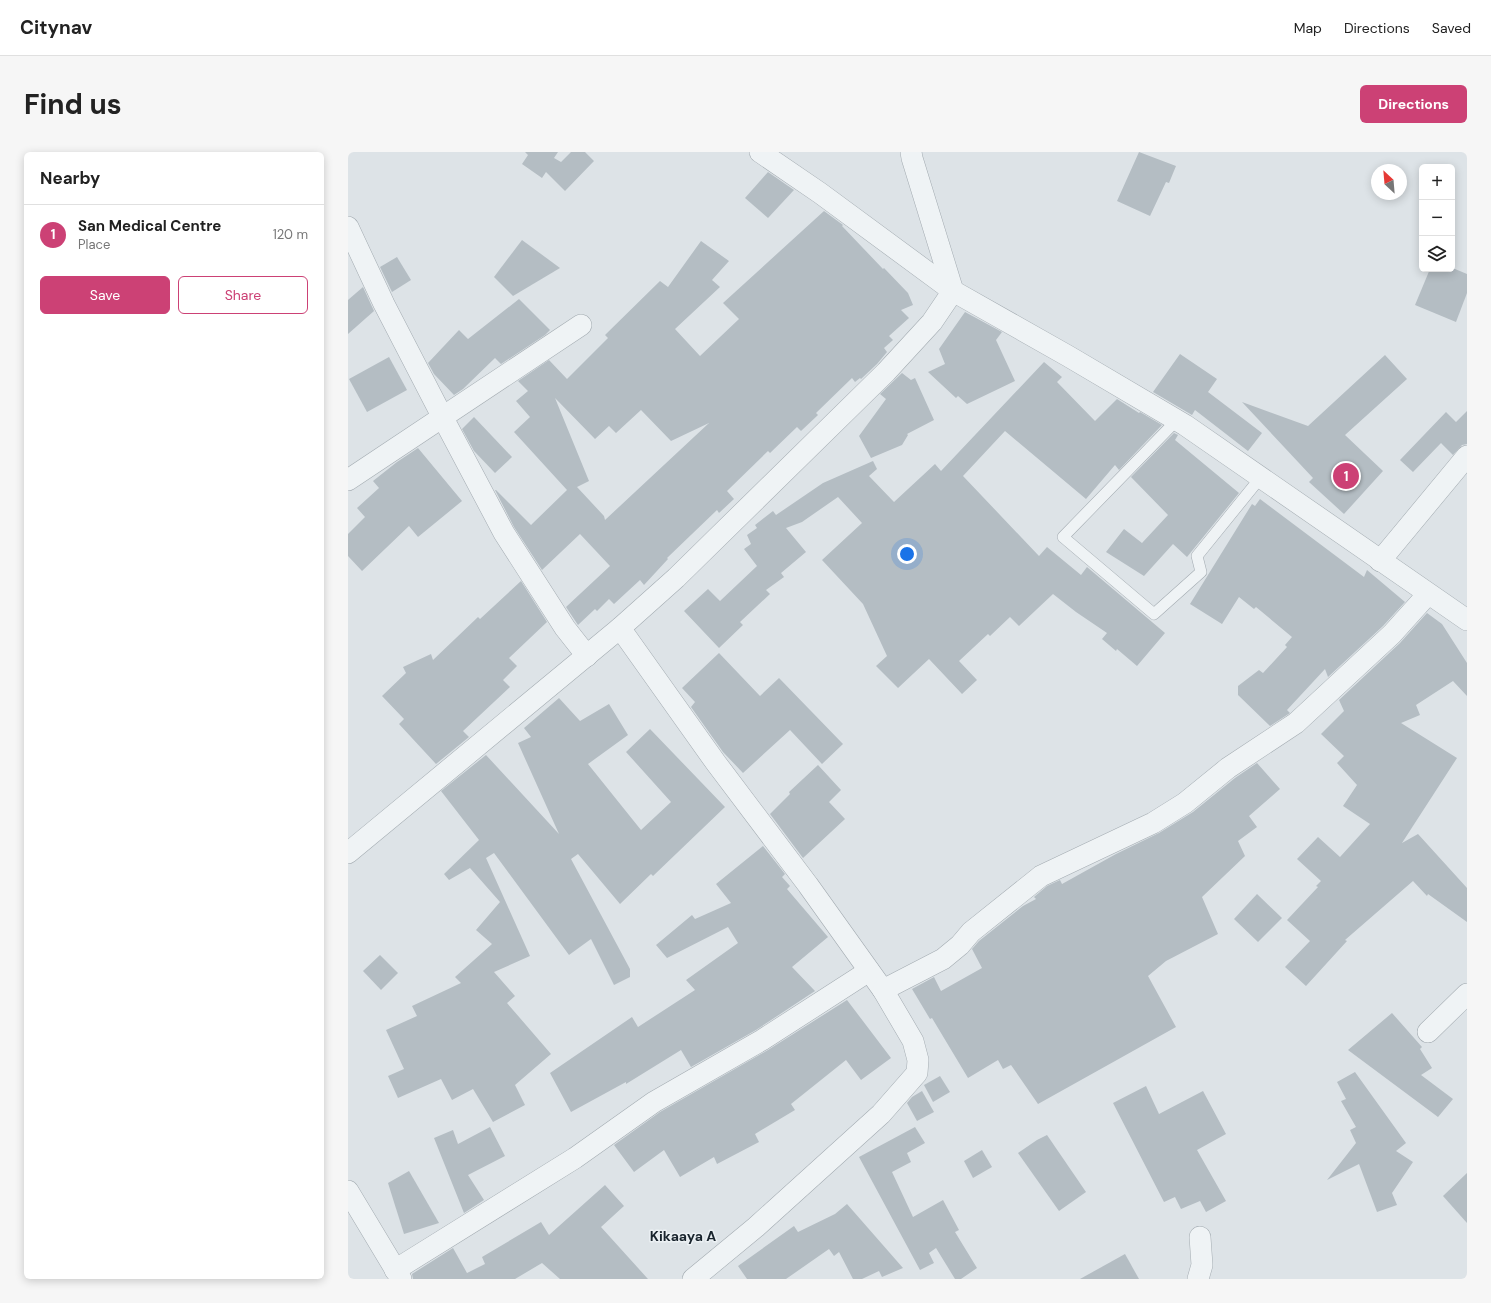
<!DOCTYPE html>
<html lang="en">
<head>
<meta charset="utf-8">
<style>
  body { margin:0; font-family:"DM Sans",sans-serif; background:#f6f6f6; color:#222 }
  .controls { position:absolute; right:12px; top:12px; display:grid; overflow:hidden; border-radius:6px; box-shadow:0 2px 10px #0003 }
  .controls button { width:36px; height:36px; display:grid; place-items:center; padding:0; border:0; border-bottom:1px solid #e0e0e0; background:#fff; color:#222; font:20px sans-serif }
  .compass { position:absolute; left:1023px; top:12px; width:36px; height:36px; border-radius:50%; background:#fff; box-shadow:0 2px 10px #0003; rotate:334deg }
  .you { position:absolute; left:559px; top:402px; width:14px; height:14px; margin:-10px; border:3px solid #fff; border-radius:50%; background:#1a73e8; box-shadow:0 0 0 6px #1a73e833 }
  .badge { display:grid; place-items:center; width:26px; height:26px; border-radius:50%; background:#cc4175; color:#fff; font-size:13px; font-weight:700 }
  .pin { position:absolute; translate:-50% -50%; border:2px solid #fff; box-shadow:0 1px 4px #0006 }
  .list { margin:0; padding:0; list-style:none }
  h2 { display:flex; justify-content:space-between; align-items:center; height:52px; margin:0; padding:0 16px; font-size:17px }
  h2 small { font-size:13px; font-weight:400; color:#767676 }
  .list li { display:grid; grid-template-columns:26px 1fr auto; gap:12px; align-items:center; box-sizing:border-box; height:60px; padding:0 16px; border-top:1px solid #e0e0e0 }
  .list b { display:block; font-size:15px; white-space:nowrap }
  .list p { margin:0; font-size:13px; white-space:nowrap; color:#767676 }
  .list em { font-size:13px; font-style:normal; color:#767676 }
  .actions { display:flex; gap:8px; padding:12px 16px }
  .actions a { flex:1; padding:9px 0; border:1px solid #cc4175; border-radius:6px; text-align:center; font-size:14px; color:#cc4175 }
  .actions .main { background:#cc4175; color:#fff }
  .icon { flex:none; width:22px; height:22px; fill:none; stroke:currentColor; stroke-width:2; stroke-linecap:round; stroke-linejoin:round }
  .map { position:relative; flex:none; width:1119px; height:1127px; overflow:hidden; border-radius:6px }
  header { display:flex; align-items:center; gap:24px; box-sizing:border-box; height:56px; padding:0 20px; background:#fff; border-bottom:1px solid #e0e0e0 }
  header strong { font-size:19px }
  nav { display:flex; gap:22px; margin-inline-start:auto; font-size:14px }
  .intro { display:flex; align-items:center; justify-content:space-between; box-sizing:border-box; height:96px; padding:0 24px }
  h1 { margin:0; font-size:28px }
  .button { padding:10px 18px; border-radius:6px; background:#cc4175; color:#fff; font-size:14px; font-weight:700 }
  main { display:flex; gap:24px; padding:0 24px }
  aside { flex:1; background:#fff; border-radius:6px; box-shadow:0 2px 10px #0003 }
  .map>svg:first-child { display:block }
</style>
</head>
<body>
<header>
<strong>Citynav</strong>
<nav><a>Map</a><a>Directions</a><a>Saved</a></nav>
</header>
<div class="intro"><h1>Find us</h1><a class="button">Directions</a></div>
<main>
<aside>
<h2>Nearby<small></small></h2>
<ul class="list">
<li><span class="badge">1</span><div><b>San Medical Centre</b><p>Place</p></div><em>120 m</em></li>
</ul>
<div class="actions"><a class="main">Save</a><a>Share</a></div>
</aside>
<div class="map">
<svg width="1119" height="1127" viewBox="0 0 1119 1127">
  <rect width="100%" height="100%" fill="#dde3e7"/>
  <g fill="#b4bdc3" fill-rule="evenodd">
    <polygon points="177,0 210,0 206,6 213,10 223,0 237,0 246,9 217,39 198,20 194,26 174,12 180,3"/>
    <polygon points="791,0 828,14 821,31 818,30 802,64 769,49"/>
    <polygon points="420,20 446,38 420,66 397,46"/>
    <path d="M476,59l19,14 -1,1 41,43 1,-1 24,25 5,12 -12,5 8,8 -20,18 4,4 -9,8 3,4 -10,12 -16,15 -1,-1 -5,4 -3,-4 -36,35 2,2 -17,16 -4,-4 -27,26 -2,-2 -41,40 7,8 -15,14 -2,-3 -50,48 1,1 -24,26 -4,-5 -26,24 -5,-5 -12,12 -2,-2 -17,16 -12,-18 44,-41 -30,-32 -38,36 -28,-43 -19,-37h1l35,35 36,-35 -53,-58 16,-15 -14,-16 12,-10 -10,-10 31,-21 18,19 41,-41 -3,-3 55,-54 8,6 33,-46 28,20 -17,19 8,7 -45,42 25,27 39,-37 -16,-16zM207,246l40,41 14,-13 7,7 25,-23 30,31 38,-18 -104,97 -1,-4 -27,-29 12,-6z"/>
    <polygon points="174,88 212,116 165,144 146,125"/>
    <polygon points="49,105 63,128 44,140 32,115"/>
    <polygon points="1082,117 1107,117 1119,122 1119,141 1108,170 1067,153"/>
    <polygon points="15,135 26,159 0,182 0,148"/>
    <polygon points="171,147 202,178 197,183 153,212 147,206 115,237 106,243 86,222 80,211 111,178 120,187"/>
    <polygon points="617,160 654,180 648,188 667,229 619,252 610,244 608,246 580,220 597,212 591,197"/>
    <polygon points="832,202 869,227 860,240 914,281 900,299 847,258 844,263 805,240"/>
    <polygon points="1037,203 1059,227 997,283 1035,319 996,362 961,330 965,326 894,250 960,274"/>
    <polygon points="41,205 59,238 19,260 1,227"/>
    <polygon points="696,210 714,225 709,230 747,269 769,247 791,261 792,260 814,273 771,318 767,313 738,347 657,279 615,324 691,404 699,395 733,423 739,415 817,481 789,514 769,497 768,499 754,487 759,481 728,460 705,442 671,474 662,465 642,484 640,482 611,509 629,528 614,542 581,507 550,536 528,514 539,504 515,452 474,408 514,371 490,345 454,370 438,376 458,400 433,421 436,425 418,438 422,442 392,470 395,473 371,496 336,459 360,437 372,449 409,414 396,397 403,392 399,383 409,376 407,373 425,359 428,363 475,331 525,309 529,317 521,324 546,350 587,312 593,319"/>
    <polygon points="554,221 563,228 567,226 586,268 559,282 560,283 554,293 523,306 511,284 538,247 532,242"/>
    <polygon points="1119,259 1119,292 1114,293 1105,303 1093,291 1065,320 1052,308 1098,260 1108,270"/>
    <polygon points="126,265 164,305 147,321 126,299 114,277"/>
    <polygon points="826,281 830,283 827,288 891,341 839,405 825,392 796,424 758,400 776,377 794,391 820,363 783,325"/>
    <polygon points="70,296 114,349 70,385 61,374 14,419 0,404 0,382 17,365 9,356 31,336 25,329 49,310"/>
    <polygon points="912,347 1016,425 1019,418 1057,450 1035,474 980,525 977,517 939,558 942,561 922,574 890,543 890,534 911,518 915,521 939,495 937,493 944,485 908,455 906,457 891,445 874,472 842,452 904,352 907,354"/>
    <polygon points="173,429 199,470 161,506 169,514 155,528 162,535 115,579 121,585 88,612 51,572 56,567 34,544 58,521 55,515 83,502 85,508 130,465 132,467"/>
    <polygon points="1079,461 1094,472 1119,511 1119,544 1105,529 1068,553 1072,563 1053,571 1109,606 1054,691 1070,682 1119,736 1119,770 1080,742 1079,744 1065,729 997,788 999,789 958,834 937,815 962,789 939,768 970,735 968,734 973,729 949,707 970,685 992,705 1022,672 995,654 1009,633 989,611 996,604 973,582 996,559 991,548 1052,491"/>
    <polygon points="371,501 412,544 431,526 495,592 474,612 442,578 395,621 375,600 343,555 347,550 334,536"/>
    <polygon points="211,546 232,569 261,552 280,583 240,612 293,678 323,650 278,600 302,577 377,655 305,724 303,722 272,752 230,702 223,707 282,817 282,825 266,833 243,787 221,803 146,701 138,706 182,804 146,820 167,844 159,851 203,902 167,933 177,953 145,970 125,937 104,948 93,927 50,946 40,924 56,917 38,878 69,864 64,854 113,831 107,825 144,792 128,778 152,750 122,716 101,728 96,722 131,688 93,639 138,603 211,682 170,591 183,585 176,576"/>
    <polygon points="909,611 932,637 901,664 909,675 890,689 897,704 854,745 870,782 818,809 800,824 828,875 690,952 663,913 655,917 650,908 620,926 584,866 582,867 564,837 586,825 593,839 634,816 624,797 631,789 675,754 688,747 686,745 699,734 712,728 714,732 768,702 811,681 845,660 887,626"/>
    <polygon points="470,613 493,638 481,650 497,667 455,706 422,662 442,642 441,640"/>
    <polygon points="415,694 437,722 434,725 442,734 439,737 480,785 444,815 467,839 408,878 343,915 333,898 278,932 278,930 223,960 202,921 284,865 290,875 347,838 338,828 390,791 380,775 319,806 308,793 344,763 347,767 383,751 368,732"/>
    <polygon points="909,742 934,766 910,790 886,767"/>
    <polygon points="32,803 50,821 33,838 15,819"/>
    <polygon points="499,848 543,906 513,928 498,908 443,952 447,958 407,982 411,990 369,1012 366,1005 332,1025 316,998 286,1020 266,993 312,960 420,898"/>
    <polygon points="1044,861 1074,895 1072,897 1084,916 1073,923 1105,947 1090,965 1000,898"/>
    <polygon points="1007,920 1058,991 1048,999 1065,1010 1044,1041 1049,1053 1029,1060 1011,1012 979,1028 1008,991 1002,978 1008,975 993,949 998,947 989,930"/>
    <polygon points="592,924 602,940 585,950 576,933"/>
    <polygon points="798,934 811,962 855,939 878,982 849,998 878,1049 858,1060 852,1049 833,1057 827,1045 816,1050 765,951"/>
    <polygon points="574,939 586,960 569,969 559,951 564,945"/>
    <polygon points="142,975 157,1004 120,1023 136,1048 116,1061 86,986 105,978 110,992"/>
    <polygon points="567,975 577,991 559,1001 563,1010 544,1020 565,1065 595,1048 611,1078 607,1080 629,1116 613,1127 607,1127 588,1096 581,1101 586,1111 572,1118 511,1005"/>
    <polygon points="699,983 738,1040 711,1059 670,1001 689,988"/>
    <polygon points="634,998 644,1015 625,1026 616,1009"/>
    <polygon points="61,1019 91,1071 56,1082 40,1031"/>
    <polygon points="1119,1021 1119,1071 1095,1044"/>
    <polygon points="257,1033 276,1054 253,1075 300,1127 212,1127 194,1111 167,1127 65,1127 64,1122 105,1096 119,1121 137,1112 134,1105 193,1070 201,1083"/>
    <polygon points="499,1052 555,1116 534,1125 531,1119 514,1127 505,1127 491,1100 486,1104 481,1097 438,1127 399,1127 390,1114 446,1074 450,1080 487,1062"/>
    <polygon points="777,1102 791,1127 732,1127"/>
  </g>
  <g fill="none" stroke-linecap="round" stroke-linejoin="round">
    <g stroke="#a3abb1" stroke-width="12">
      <polyline id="lane" points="829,268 715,385 806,462 853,420 849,404 913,325"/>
    </g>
    <g stroke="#a3abb1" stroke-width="22">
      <g id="street">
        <polyline points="412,0 472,41 605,139 720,204 837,273 1119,468"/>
        <polyline points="0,75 36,152 95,266 156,381 217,476 239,504"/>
        <polyline points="0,328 233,173"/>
        <polyline points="1032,409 1119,304"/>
        <polyline points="272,476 368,611 460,733 535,838 565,889 570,908 569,921 533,962 408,1075 345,1127"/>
        <polyline points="0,701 272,476 328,426 538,220 584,170 605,139 564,6 563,0"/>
        <polyline points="535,838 595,807 612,793 623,780 693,724 805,671 837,651 880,616 948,571 1044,482 1080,442"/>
        <polyline points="1080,880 1119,842"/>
        <polyline points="0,1039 53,1127"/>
        <polyline points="47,1118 227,1006 306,950 414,888 521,819"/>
        <polyline points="850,1127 854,1113 852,1085"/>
      </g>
    </g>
    <use href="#lane" stroke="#eff3f5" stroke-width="11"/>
    <use href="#street" stroke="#eff3f5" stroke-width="21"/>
  </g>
  <g text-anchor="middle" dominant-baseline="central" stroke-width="3" stroke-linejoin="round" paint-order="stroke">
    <g font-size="14" font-weight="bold" fill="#19242d" stroke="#ecf1f4">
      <text x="335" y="1084">Kikaaya A</text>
    </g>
  </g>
</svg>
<div class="controls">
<button>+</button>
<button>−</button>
<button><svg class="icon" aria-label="layers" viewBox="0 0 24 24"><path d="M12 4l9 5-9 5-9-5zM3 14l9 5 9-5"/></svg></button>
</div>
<svg class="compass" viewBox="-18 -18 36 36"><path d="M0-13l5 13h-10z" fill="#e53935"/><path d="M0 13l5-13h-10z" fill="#767676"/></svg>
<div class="you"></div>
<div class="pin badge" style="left:998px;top:324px">1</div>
</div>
</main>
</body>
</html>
